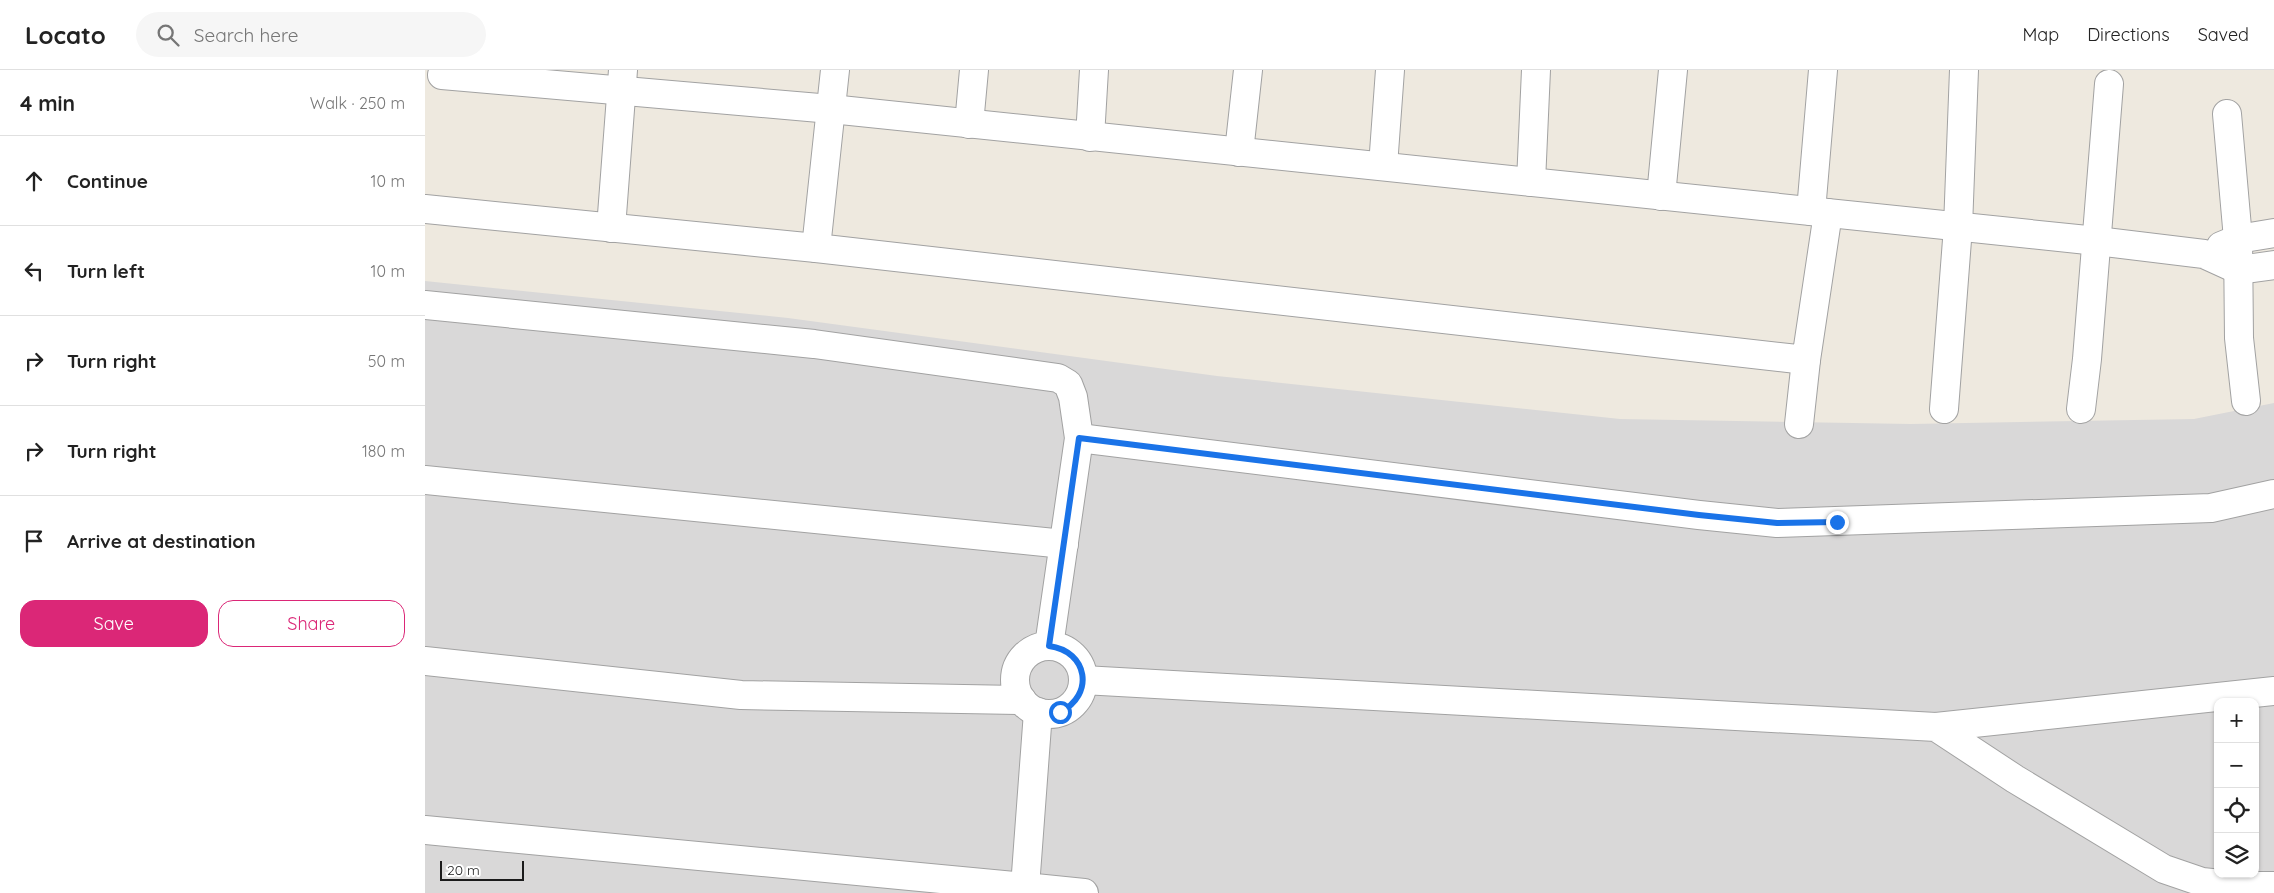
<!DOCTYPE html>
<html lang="en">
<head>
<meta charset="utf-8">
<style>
  body { margin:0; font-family:Quicksand,sans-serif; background:#f6f6f6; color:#222 }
  .controls { position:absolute; right:15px; bottom:15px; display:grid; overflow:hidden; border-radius:10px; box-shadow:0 1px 4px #0004 }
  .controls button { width:45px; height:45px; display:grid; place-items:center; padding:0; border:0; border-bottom:1px solid #e0e0e0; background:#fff; color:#222; font:25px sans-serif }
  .scale { position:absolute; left:15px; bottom:12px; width:84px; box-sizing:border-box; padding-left:5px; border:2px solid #1b1b1b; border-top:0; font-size:14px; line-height:18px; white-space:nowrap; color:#1b1b1b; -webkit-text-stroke:4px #fff; paint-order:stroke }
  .stop { position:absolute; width:15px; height:15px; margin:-11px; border:4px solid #1a73e8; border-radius:50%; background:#fff }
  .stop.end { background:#1a73e8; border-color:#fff; box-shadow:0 1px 5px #0008 }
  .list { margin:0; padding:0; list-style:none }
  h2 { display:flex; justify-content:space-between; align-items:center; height:65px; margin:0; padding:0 20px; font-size:21px }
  h2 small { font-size:16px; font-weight:400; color:#767676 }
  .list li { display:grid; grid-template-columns:32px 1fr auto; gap:15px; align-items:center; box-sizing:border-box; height:90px; padding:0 20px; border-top:1px solid #e0e0e0 }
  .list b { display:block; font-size:19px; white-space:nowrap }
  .list em { font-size:16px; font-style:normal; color:#767676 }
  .actions { display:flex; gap:10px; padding:15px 20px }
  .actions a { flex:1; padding:11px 0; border:1px solid #db2777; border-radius:15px; text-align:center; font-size:18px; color:#db2777 }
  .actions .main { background:#db2777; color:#fff }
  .icon { flex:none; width:28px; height:28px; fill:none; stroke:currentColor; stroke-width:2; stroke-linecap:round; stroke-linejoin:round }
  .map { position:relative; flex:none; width:1849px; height:823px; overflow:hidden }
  header { display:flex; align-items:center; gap:30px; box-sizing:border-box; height:70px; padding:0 25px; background:#fff; border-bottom:1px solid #e0e0e0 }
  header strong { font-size:24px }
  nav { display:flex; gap:28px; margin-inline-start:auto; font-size:18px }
  .search { width:350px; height:45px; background:#f6f6f6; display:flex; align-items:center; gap:12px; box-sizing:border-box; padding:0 18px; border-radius:28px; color:#767676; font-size:19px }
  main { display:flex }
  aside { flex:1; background:#fff }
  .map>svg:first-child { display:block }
</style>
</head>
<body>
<header>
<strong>Locato</strong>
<div class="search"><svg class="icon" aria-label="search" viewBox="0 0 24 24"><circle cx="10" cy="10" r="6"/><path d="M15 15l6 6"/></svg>Search here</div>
<nav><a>Map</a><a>Directions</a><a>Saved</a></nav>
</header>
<main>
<aside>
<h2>4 min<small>Walk · 250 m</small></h2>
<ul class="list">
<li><svg class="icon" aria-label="ahead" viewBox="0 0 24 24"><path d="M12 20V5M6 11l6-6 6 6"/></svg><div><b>Continue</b></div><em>10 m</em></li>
<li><svg class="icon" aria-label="left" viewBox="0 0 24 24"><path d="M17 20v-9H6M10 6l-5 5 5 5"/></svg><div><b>Turn left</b></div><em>10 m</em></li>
<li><svg class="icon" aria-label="right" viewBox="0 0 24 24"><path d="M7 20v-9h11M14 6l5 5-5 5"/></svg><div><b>Turn right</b></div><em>50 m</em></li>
<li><svg class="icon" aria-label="right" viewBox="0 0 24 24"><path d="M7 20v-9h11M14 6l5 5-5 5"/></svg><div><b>Turn right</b></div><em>180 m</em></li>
<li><svg class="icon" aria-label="arrive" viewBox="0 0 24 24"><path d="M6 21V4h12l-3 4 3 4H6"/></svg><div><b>Arrive at destination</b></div></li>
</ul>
<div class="actions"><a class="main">Save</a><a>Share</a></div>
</aside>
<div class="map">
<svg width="1849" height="823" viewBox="0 0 1849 823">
  <rect width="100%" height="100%" fill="#eee9df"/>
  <path fill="#d9d8d8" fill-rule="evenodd" d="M0,211l363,37 429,58 403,43 291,5 283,-5 80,-16v490h-1849zM1793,632h37v172h-37z"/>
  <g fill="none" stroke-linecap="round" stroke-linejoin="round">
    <g stroke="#a2a2a2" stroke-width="30">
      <g id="minor">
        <polyline points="410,0 391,178 1381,290 1403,143"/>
        <polyline points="17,5 406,39 1672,171 1779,184 1814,200 1849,195"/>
        <polyline points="1802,44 1813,169 1814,268 1821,331"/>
        <polyline points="544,54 549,0"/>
        <polyline points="665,67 669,0"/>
        <polyline points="814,82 823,0"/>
        <polyline points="958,96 965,0"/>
        <polyline points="1106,112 1111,0"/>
        <polyline points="1236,126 1248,0"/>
        <polyline points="0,139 391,178"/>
        <polyline points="1386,141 1398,0"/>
        <polyline points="186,158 198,0"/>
        <polyline points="1796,176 1813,169 1849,163"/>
        <polyline points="0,235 389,274 633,308 643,314 648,327 654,368 624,576"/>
        <polyline points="1519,339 1533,157 1539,0"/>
        <polyline points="1656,339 1662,289 1684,14"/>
        <polyline points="1374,354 1381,290"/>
        <polyline points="654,368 1274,445 1352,453 1786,438 1849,424"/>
        <polyline points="0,410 639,474"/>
        <circle cx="624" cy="610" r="34"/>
        <polyline points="0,591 316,625 597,630"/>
        <polyline points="658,610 1511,657 1590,709 1739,799 1777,812 1816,816 1849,816"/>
        <polyline points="613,642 600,817 659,823"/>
        <polyline points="1511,657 1849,621"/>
        <polyline points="0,760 600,817"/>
      </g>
    </g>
    <use href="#minor" stroke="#fff" stroke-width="28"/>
  </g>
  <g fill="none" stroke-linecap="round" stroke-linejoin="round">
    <path stroke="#1a73e8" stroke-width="6" d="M635,642c35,-17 28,-61 -11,-66l30,-208 620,77 78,8 60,-1"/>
  </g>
</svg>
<div class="controls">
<button>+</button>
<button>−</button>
<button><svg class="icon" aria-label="locate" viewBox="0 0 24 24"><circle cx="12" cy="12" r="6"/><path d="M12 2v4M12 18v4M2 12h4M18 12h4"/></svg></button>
<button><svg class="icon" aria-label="layers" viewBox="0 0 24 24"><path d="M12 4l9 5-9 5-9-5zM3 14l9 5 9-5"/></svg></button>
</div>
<div class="scale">20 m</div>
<div class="stop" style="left:635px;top:642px"></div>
<div class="stop end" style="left:1412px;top:452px"></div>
</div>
</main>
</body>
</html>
